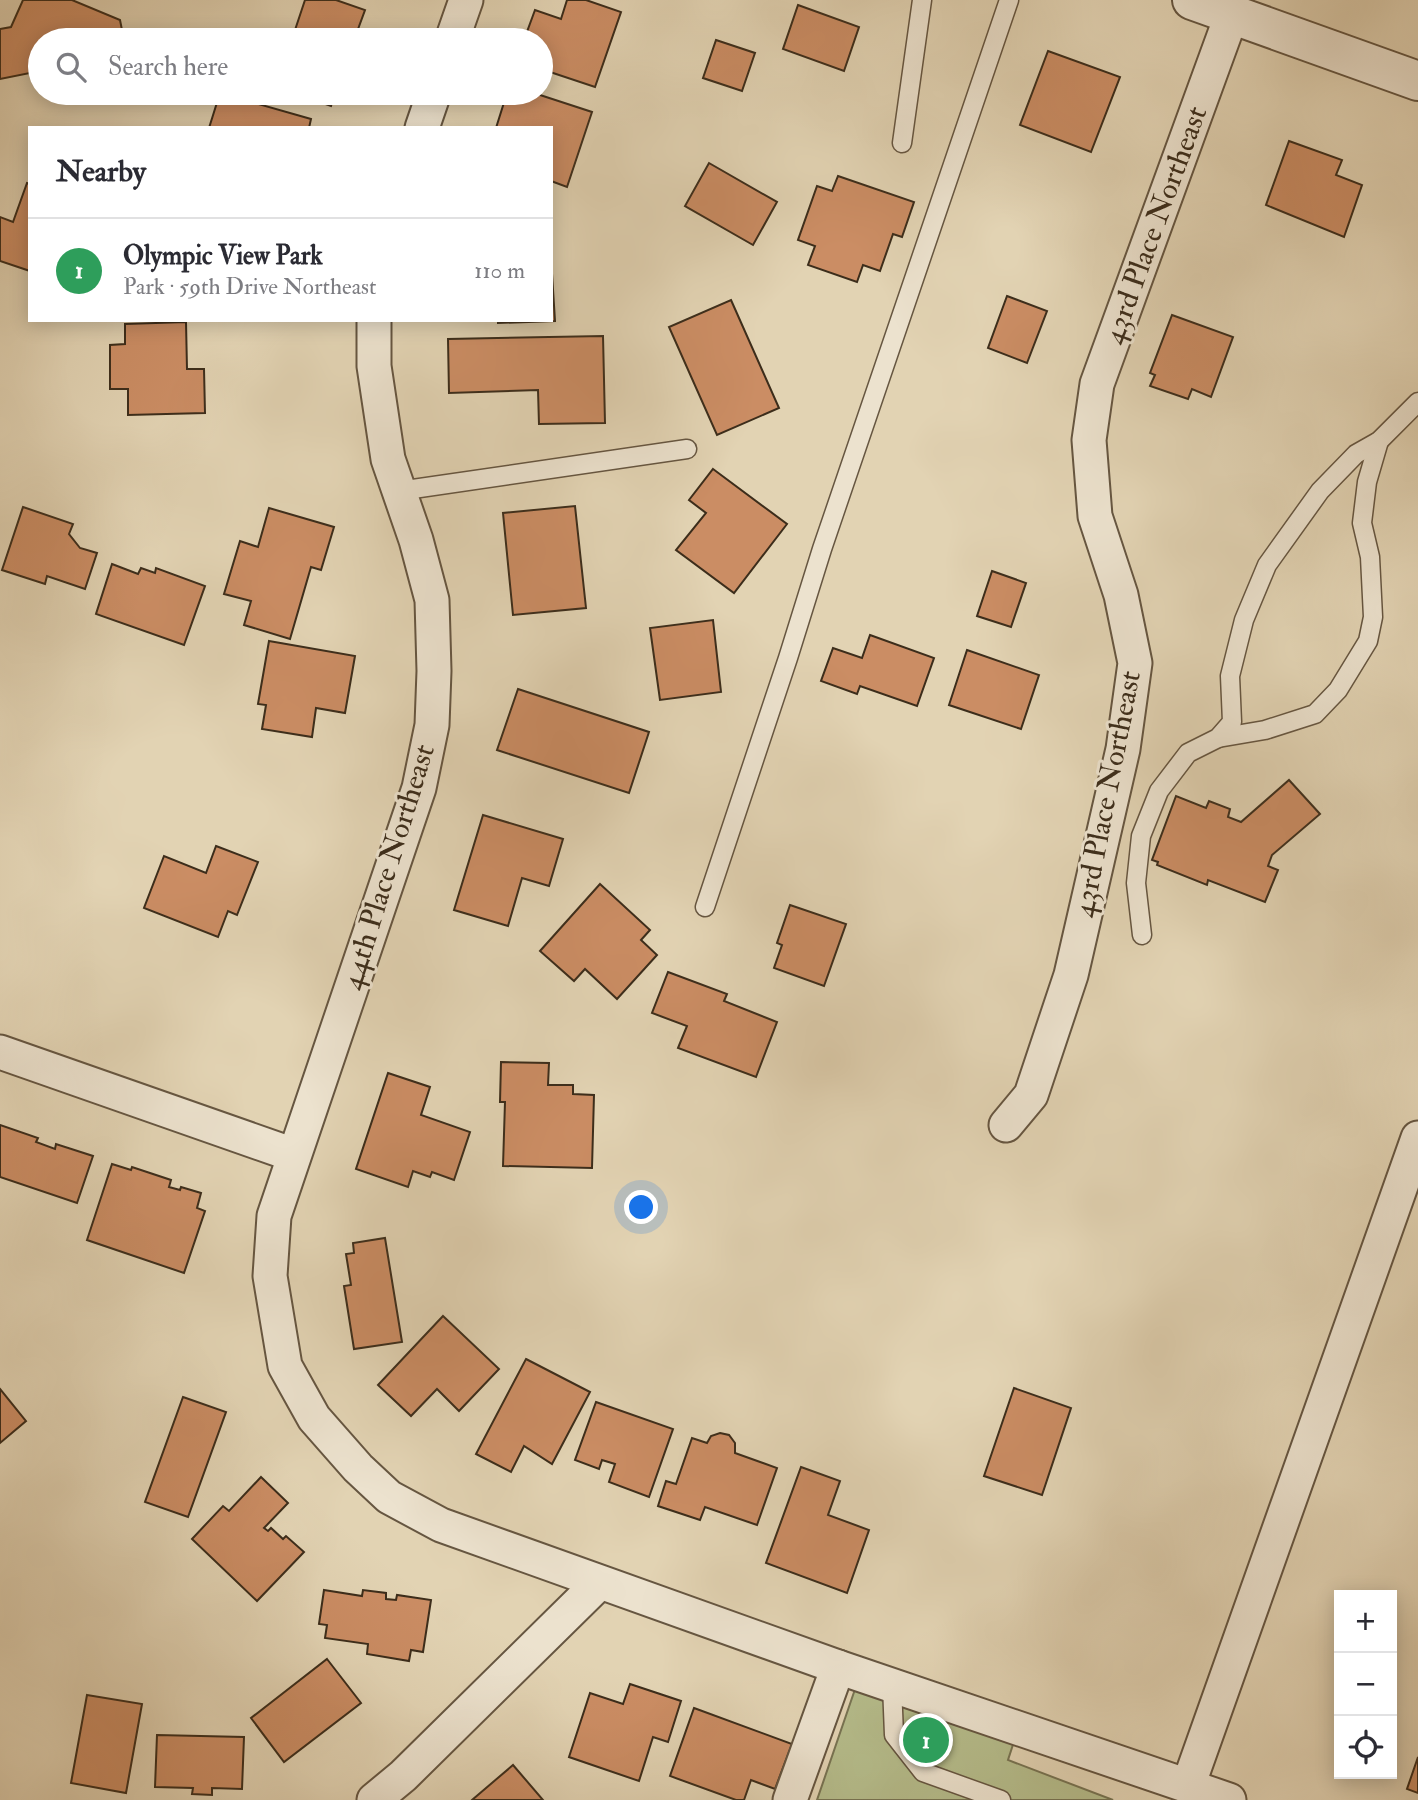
<!DOCTYPE html>
<html lang="en">
<head>
<meta charset="utf-8">
<style>
  body { margin:0; font-family:"IM FELL Double Pica",serif; background:#f7f7f7; color:#2b2b33 }
  .controls { position:absolute; right:21px; bottom:21px; display:grid; overflow:hidden; border-radius:0px; box-shadow:0 4px 18px #0003 }
  .controls button { width:63px; height:63px; display:grid; place-items:center; padding:0; border:0; border-bottom:2px solid #e1e1e2; background:#fff; color:#2b2b33; font:35px sans-serif }
  .you { position:absolute; left:642px; top:1208px; width:24px; height:24px; margin:-18px; border:5px solid #fff; border-radius:50%; background:#1a73e8; box-shadow:0 0 0 10px #1a73e833 }
  .badge { display:grid; place-items:center; width:46px; height:46px; border-radius:50%; background:#b45309; color:#fff; font-size:23px; font-weight:700 }
  .pin { position:absolute; translate:-50% -50%; border:4px solid #fff; box-shadow:0 2px 7px #0006 }
  .list { margin:0; padding:0; list-style:none }
  h2 { display:flex; justify-content:space-between; align-items:center; height:91px; margin:0; padding:0 28px; font-size:30px }
  h2 small { font-size:23px; font-weight:400; color:#7c7c81 }
  .list li { display:grid; grid-template-columns:46px 1fr auto; gap:21px; align-items:center; box-sizing:border-box; height:105px; padding:0 28px; border-top:2px solid #e1e1e2 }
  .list b { display:block; font-size:26px; white-space:nowrap }
  .list p { margin:0; font-size:23px; white-space:nowrap; color:#7c7c81 }
  .list em { font-size:23px; font-style:normal; color:#7c7c81 }
  .icon { flex:none; width:38px; height:38px; fill:none; stroke:currentColor; stroke-width:2; stroke-linecap:round; stroke-linejoin:round }
  .map { position:relative; flex:none; width:1418px; height:1800px; overflow:hidden }
  .search { position:absolute; background:#fff; box-shadow:0 4px 18px #0003; left:28px; top:28px; width:525px; height:77px; display:flex; align-items:center; gap:18px; box-sizing:border-box; padding:0 24px; border-radius:38px; color:#7c7c81; font-size:26px }
  .panel { position:absolute; background:#fff; box-shadow:0 4px 18px #0003; left:28px; top:126px; width:525px; height:196px; border-radius:0px }
  .map>svg:first-child { display:block }
</style>
</head>
<body>
<div class="map">
<svg width="1418" height="1800" viewBox="0 0 1418 1800">
  <rect width="100%" height="100%" fill="#e2d3b3"/>
  <filter id="stains"><feTurbulence type="fractalNoise" baseFrequency=".00286" numOctaves="4"/><feColorMatrix values="0 0 0 0 .2 0 0 0 0 .09 0 0 0 0 .02 0 0 0 .5 -.17"/></filter>
  <radialGradient id="worn" r=".72"><stop offset=".6" stop-color="#630" stop-opacity="0"/><stop offset="1" stop-color="#630" stop-opacity=".3"/></radialGradient>
  <polygon fill="#b5bc8b" stroke="#787453" stroke-width="2" points="863,1666 1021,1720 1008,1760 1113,1800 817,1800"/>
  <g fill="#cb8d64" stroke="#3c2d1b" stroke-width="2">
    <polygon points="23,0 72,0 120,20 124,40 40,40 40,71 0,79 0,29 11,27"/>
    <polygon points="305,0 336,0 365,10 354,40 305,40 293,36"/>
    <polygon points="567,0 586,0 621,12 595,87 541,69 541,40 524,40 535,10 561,19"/>
    <polygon points="798,5 859,27 844,71 783,49"/>
    <polygon points="716,40 755,53 742,91 703,78"/>
    <polygon points="1048,51 1120,77 1091,152 1020,125"/>
    <polygon points="220,93 311,119 309,128 209,128"/>
    <polygon points="294,93 335,93 331,106"/>
    <polygon points="507,93 534,93 592,112 567,187 551,181 551,128 496,128"/>
    <polygon points="1289,141 1342,160 1336,175 1362,185 1344,237 1266,205"/>
    <polygon points="709,163 777,202 753,245 685,206"/>
    <polygon points="838,176 914,202 902,237 893,234 880,271 863,265 857,282 808,265 815,246 798,240 817,186 832,191"/>
    <polygon points="27,183 30,184 30,271 0,261 0,217 13,222"/>
    <polygon points="551,258 555,321 498,323 498,320 551,320"/>
    <polygon points="1007,296 1047,311 1027,363 988,348"/>
    <polygon points="731,300 779,408 717,435 669,327"/>
    <polygon points="1172,315 1233,337 1211,397 1192,389 1188,399 1150,386 1155,375 1150,373"/>
    <polygon points="186,322 187,369 204,369 205,413 128,415 128,389 110,389 110,345 125,344 125,324"/>
    <polygon points="603,336 605,423 539,424 538,390 449,393 448,339"/>
    <polygon points="713,469 787,524 734,593 676,550 706,513 689,500"/>
    <polygon points="575,506 586,608 513,615 503,513"/>
    <polygon points="23,507 73,524 69,534 80,548 97,553 85,589 47,576 45,584 2,570"/>
    <polygon points="269,508 334,527 321,570 311,567 290,639 244,625 251,601 224,594 240,541 258,547"/>
    <polygon points="112,564 138,574 141,568 155,573 156,568 205,586 184,645 96,614"/>
    <polygon points="992,571 1026,583 1011,627 977,616"/>
    <polygon points="713,620 721,692 660,700 650,628"/>
    <polygon points="870,635 934,658 917,706 860,686 857,694 821,681 833,648 862,658"/>
    <polygon points="269,641 355,656 345,713 316,708 312,737 262,729 266,705 258,704"/>
    <polygon points="967,650 1039,675 1021,729 949,705"/>
    <polygon points="518,689 649,732 629,793 497,750"/>
    <polygon points="1289,780 1320,814 1272,855 1268,866 1278,870 1265,902 1208,880 1207,885 1157,865 1158,862 1152,860 1176,796 1206,808 1209,801 1230,809 1228,817 1241,822"/>
    <polygon points="483,815 563,839 549,886 522,878 508,926 454,910"/>
    <polygon points="216,846 258,862 237,915 228,911 218,937 144,908 164,856 206,873"/>
    <polygon points="600,884 650,930 641,940 657,955 617,999 585,969 574,981 540,951"/>
    <polygon points="790,905 846,924 824,986 774,968 782,945 777,943"/>
    <polygon points="668,972 727,994 724,1001 777,1022 756,1077 678,1048 687,1026 652,1013"/>
    <polygon points="501,1062 549,1063 548,1085 573,1085 573,1094 594,1095 592,1168 503,1166 505,1102 500,1102"/>
    <polygon points="388,1073 430,1087 421,1115 470,1132 454,1180 432,1172 430,1177 413,1171 408,1187 356,1169"/>
    <polygon points="0,1125 38,1138 36,1142 55,1149 56,1144 93,1156 77,1203 0,1177"/>
    <polygon points="112,1164 131,1170 132,1167 171,1180 169,1187 180,1190 181,1187 201,1193 197,1208 205,1211 184,1273 87,1240"/>
    <polygon points="385,1238 402,1342 354,1349 344,1286 351,1285 346,1254 354,1253 353,1243"/>
    <polygon points="443,1316 499,1369 459,1411 437,1389 411,1416 378,1385"/>
    <polygon points="526,1359 590,1392 552,1464 524,1446 511,1472 476,1454"/>
    <polygon points="1014,1388 1071,1408 1042,1495 984,1476"/>
    <polygon points="0,1389 26,1421 0,1443"/>
    <polygon points="183,1397 226,1412 188,1517 145,1502"/>
    <polygon points="596,1402 673,1429 649,1497 609,1482 615,1464 602,1460 599,1469 575,1460"/>
    <polygon points="720,1433 729,1435 735,1443 735,1453 777,1468 757,1525 705,1507 700,1520 658,1506 666,1481 676,1484 692,1438 707,1443 711,1436"/>
    <polygon points="801,1467 840,1481 828,1515 869,1530 847,1593 766,1563"/>
    <polygon points="261,1477 288,1503 264,1528 268,1531 271,1528 283,1539 286,1536 304,1552 257,1601 192,1539 223,1506 229,1511"/>
    <polygon points="324,1590 362,1596 363,1590 386,1593 386,1599 396,1600 397,1595 431,1600 423,1652 411,1650 409,1661 367,1654 368,1644 325,1638 327,1625 319,1624"/>
    <polygon points="327,1659 361,1703 284,1762 251,1718"/>
    <polygon points="630,1684 681,1701 668,1742 653,1737 639,1781 569,1757 590,1693 623,1704"/>
    <polygon points="87,1695 142,1704 126,1793 71,1783"/>
    <polygon points="694,1708 792,1744 775,1789 751,1780 744,1800 736,1800 670,1776"/>
    <polygon points="157,1735 244,1737 242,1789 212,1788 212,1795 192,1794 193,1788 155,1787"/>
    <polygon points="1418,1757 1418,1793 1407,1789"/>
    <polygon points="513,1765 543,1800 472,1800"/>
  </g>
  <g fill="none" stroke-linecap="round" stroke-linejoin="round">
    <g stroke="#665641" stroke-width="21">
      <g id="service">
        <polyline points="902,143 922,0"/>
        <polyline points="399,491 687,449"/>
        <polyline points="1218,738 1265,730 1315,714 1338,690 1368,641 1373,617 1370,557 1362,523 1367,482 1379,441"/>
        <polyline points="705,907 788,658 822,549 1009,0"/>
        <polyline points="1142,935 1136,883 1141,836 1159,791 1188,753 1218,738 1232,722 1230,676 1244,620 1267,565 1320,491 1356,454 1379,441 1418,402"/>
        <polyline points="892,1685 894,1735 923,1772 1001,1800"/>
      </g>
    </g>
    <g stroke="#665641" stroke-width="37">
      <g id="minor">
        <polyline points="452,40 466,0"/>
        <polyline points="422,128 434,93"/>
        <polyline points="374,320 374,366 388,459 416,540 432,600 434,671 432,725 419,788 274,1216 270,1276 285,1366 314,1418 358,1468 389,1497 441,1525 838,1667 1229,1800"/>
        <polyline points="0,1052 294,1155"/>
        <polyline points="1006,1125 1031,1095 1071,975 1123,749 1135,663 1121,595 1095,516 1089,440 1097,384 1232,14"/>
        <polyline points="1188,1786 1418,1138"/>
        <polyline points="374,1800 403,1776 599,1583"/>
        <polyline points="790,1800 838,1667"/>
      </g>
    </g>
    <g stroke="#665641" stroke-width="42">
      <polyline id="tertiary" points="1192,0 1418,81"/>
    </g>
    <use href="#service" stroke="#ece2ce" stroke-width="18"/>
    <use href="#minor" stroke="#ece2ce" stroke-width="33"/>
    <use href="#tertiary" stroke="#ece2ce" stroke-width="38"/>
  </g>
  <g text-anchor="middle" dominant-baseline="central" stroke-width="6" stroke-linejoin="round" paint-order="stroke">
    <g font-size="30" fill="#3c2d1b" stroke="#ece2ce">
      <text transform="translate(1155 225) rotate(-70)">43rd Place Northeast</text>
      <text transform="translate(1107 794) rotate(-79)">43rd Place Northeast</text>
      <text transform="translate(388 867) rotate(-73)">44th Place Northeast</text>
    </g>
  </g>
  <rect width="100%" height="100%" filter="url(#stains)"/>
  <rect width="100%" height="100%" fill="url(#worn)"/>
</svg>
<div class="controls">
<button>+</button>
<button>−</button>
<button><svg class="icon" aria-label="locate" viewBox="0 0 24 24"><circle cx="12" cy="12" r="6"/><path d="M12 2v4M12 18v4M2 12h4M18 12h4"/></svg></button>
</div>
<div class="you"></div>
<div class="pin badge" style="left:926px;top:1740px;background:#2e9e5b">1</div>
<div class="search"><svg class="icon" aria-label="search" viewBox="0 0 24 24"><circle cx="10" cy="10" r="6"/><path d="M15 15l6 6"/></svg>Search here</div>
<section class="panel">
<h2>Nearby<small></small></h2>
<ul class="list">
<li><span class="badge" style="background:#2e9e5b">1</span><div><b>Olympic View Park</b><p>Park · 59th Drive Northeast</p></div><em>110 m</em></li>
</ul>
</section>
</div>
</body>
</html>
